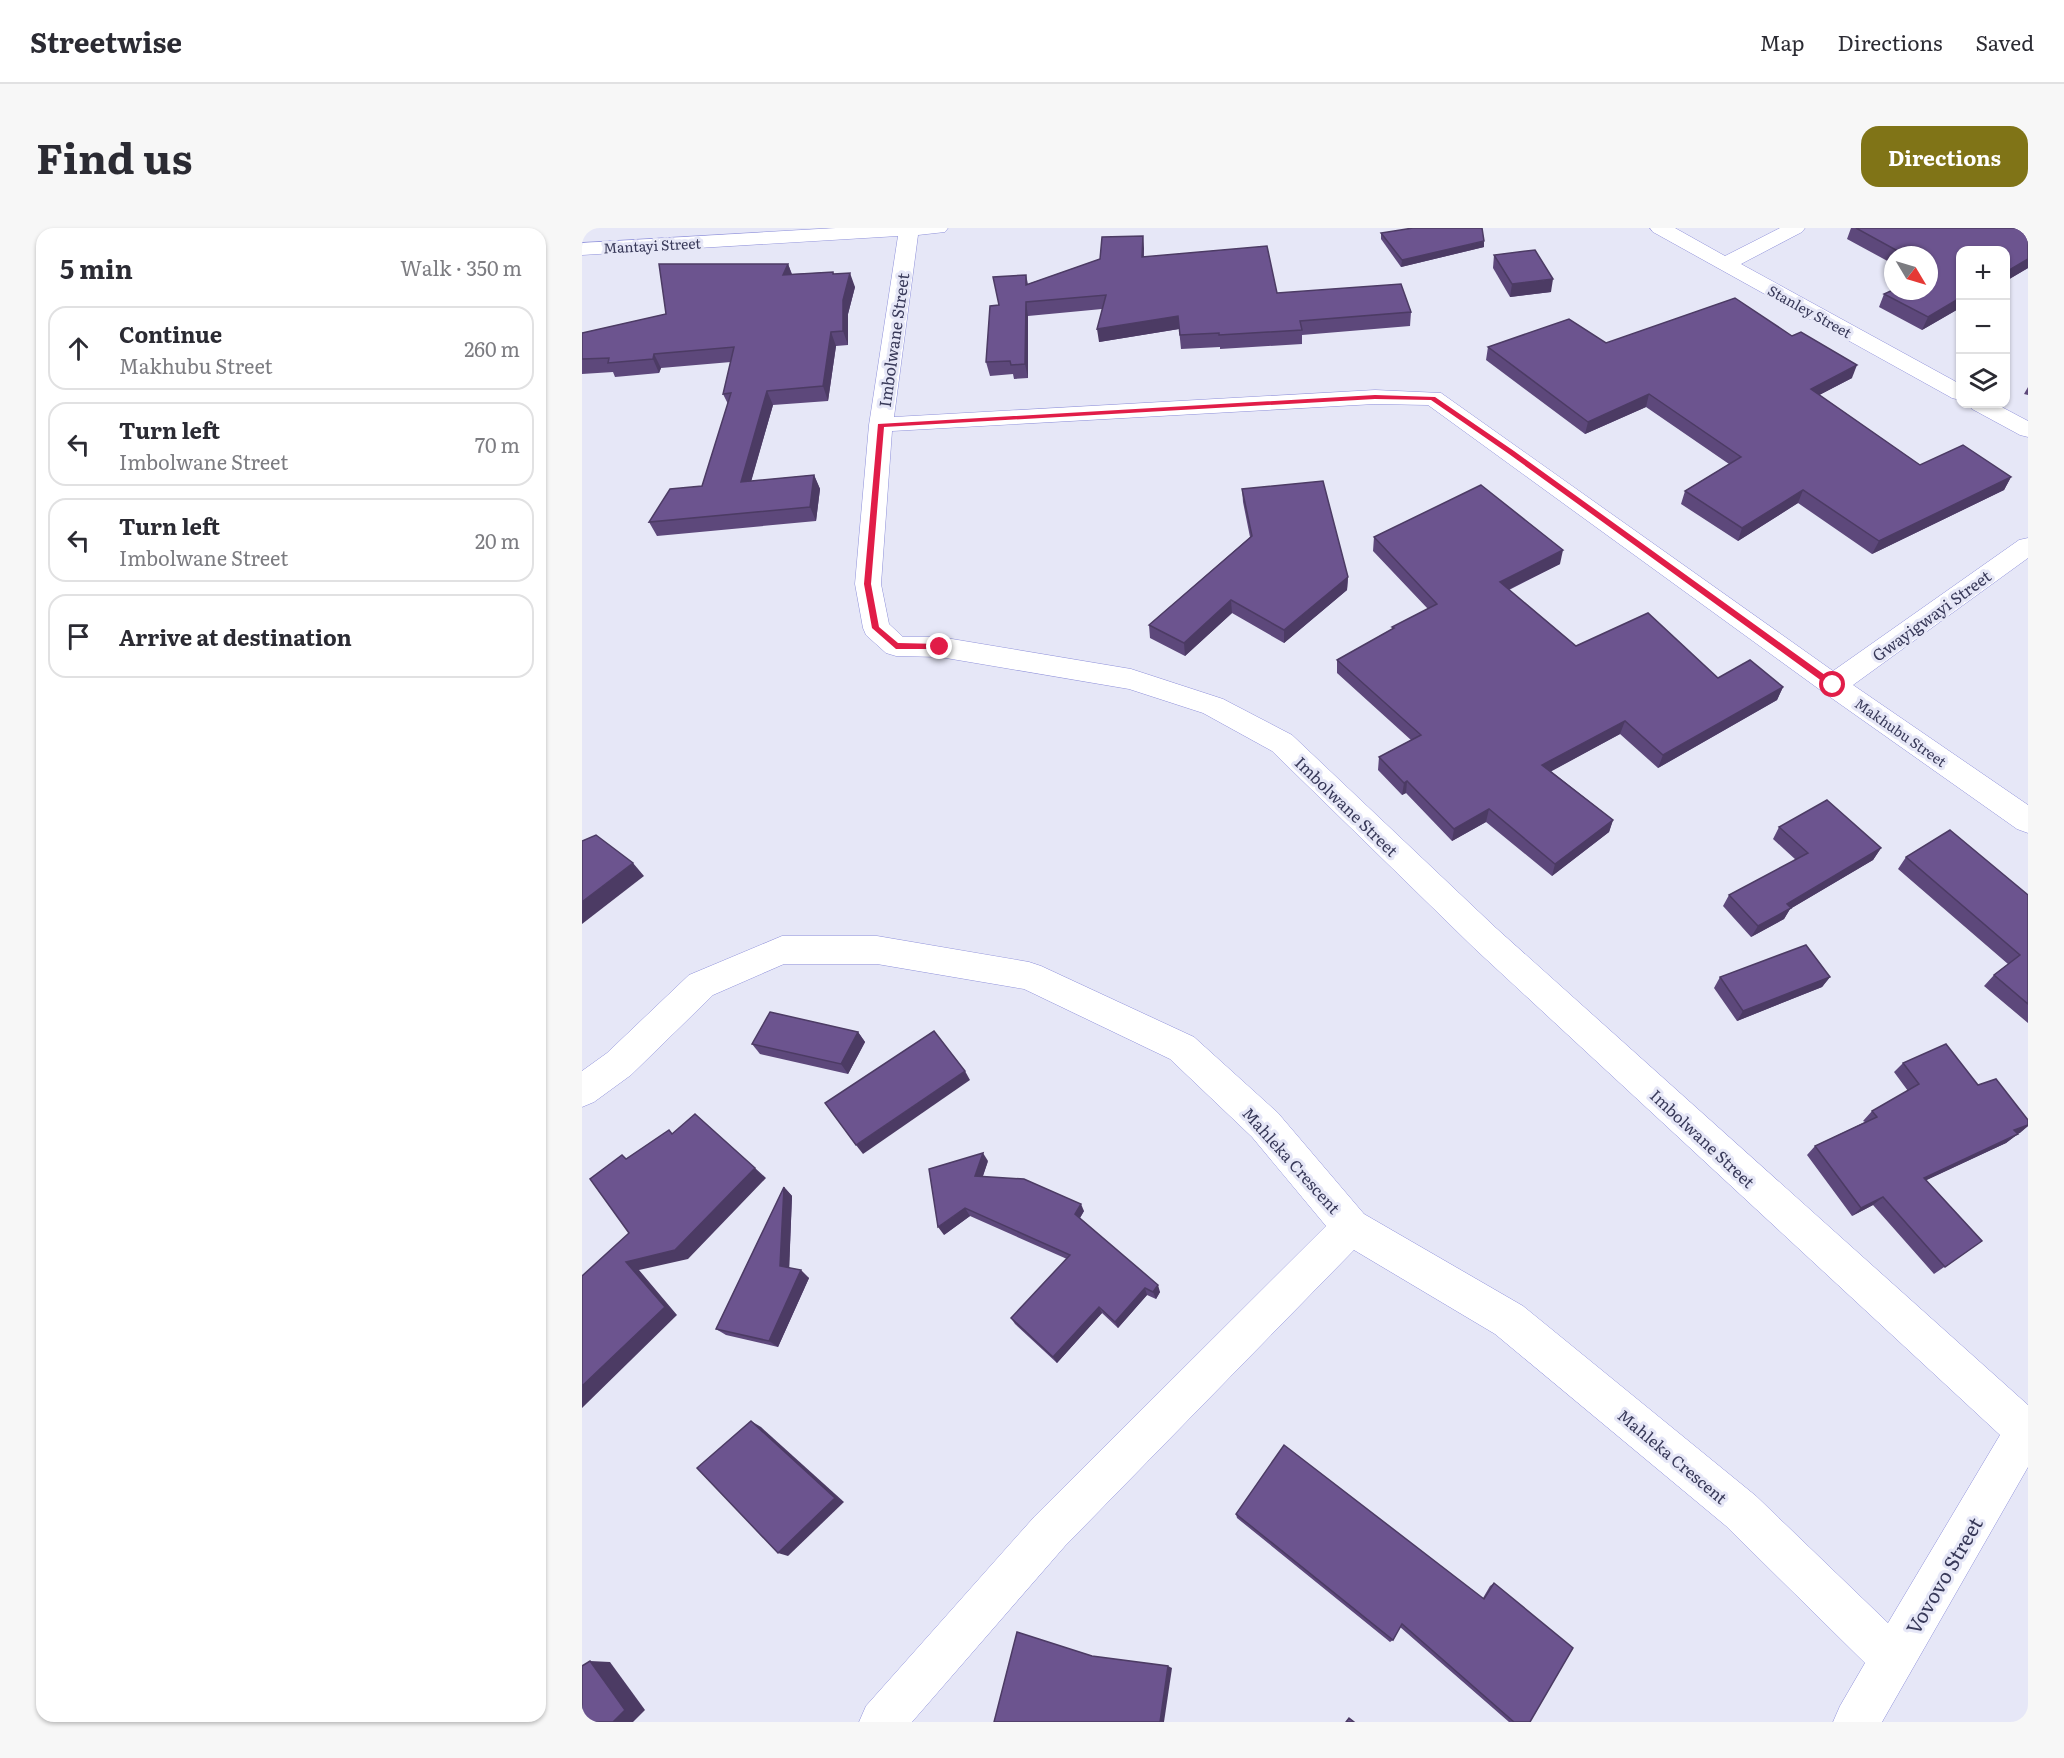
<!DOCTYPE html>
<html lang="en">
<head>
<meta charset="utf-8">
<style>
  body { margin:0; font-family:Literata,serif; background:#f7f7f7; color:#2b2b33 }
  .controls { position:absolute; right:18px; top:18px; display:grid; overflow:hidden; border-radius:12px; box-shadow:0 2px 4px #0004 }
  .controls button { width:54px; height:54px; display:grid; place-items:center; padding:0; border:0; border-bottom:2px solid #e1e1e2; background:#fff; color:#2b2b33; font:30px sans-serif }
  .compass { position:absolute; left:1302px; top:18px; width:54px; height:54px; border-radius:50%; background:#fff; box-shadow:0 2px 4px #0004; rotate:128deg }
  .stop { position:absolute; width:18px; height:18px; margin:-14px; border:4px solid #e11d48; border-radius:50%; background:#fff }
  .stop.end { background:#e11d48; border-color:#fff; box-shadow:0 2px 6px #0008 }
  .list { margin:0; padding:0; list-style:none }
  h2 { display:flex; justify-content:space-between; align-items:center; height:78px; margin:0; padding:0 24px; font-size:26px }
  h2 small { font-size:20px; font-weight:400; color:#7c7c81 }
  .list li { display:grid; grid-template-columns:39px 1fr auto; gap:18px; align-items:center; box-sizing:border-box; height:84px; margin:0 12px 12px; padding:0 12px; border:2px solid #e1e1e2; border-radius:18px }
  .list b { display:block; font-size:22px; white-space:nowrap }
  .list p { margin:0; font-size:20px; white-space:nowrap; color:#7c7c81 }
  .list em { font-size:20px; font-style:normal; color:#7c7c81 }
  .icon { flex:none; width:33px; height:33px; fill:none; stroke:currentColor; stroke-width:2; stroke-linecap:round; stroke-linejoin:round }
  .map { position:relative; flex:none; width:1446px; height:1494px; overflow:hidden; border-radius:18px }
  header { display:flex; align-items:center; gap:36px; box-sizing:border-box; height:84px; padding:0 30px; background:#fff; border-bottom:2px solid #e1e1e2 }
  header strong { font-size:28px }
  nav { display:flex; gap:33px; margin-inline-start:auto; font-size:21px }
  .intro { display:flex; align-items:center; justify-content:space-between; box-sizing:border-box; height:144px; padding:0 36px }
  h1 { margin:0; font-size:42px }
  .button { padding:15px 27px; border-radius:18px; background:#807417; color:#fff; font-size:21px; font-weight:700 }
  main { display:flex; gap:36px; padding:0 36px }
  aside { flex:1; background:#fff; border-radius:18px; box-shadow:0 2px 4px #0004 }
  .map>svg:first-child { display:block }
</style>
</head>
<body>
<header>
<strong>Streetwise</strong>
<nav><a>Map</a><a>Directions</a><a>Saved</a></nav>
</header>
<div class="intro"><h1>Find us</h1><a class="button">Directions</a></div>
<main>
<aside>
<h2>5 min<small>Walk · 350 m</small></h2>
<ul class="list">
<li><svg class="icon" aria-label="ahead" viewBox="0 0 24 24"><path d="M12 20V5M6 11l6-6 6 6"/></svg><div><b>Continue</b><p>Makhubu Street</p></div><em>260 m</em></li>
<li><svg class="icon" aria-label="left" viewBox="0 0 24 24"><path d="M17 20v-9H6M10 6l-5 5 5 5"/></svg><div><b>Turn left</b><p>Imbolwane Street</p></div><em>70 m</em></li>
<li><svg class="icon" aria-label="left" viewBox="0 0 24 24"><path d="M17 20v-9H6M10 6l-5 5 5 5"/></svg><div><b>Turn left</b><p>Imbolwane Street</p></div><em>20 m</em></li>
<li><svg class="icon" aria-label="arrive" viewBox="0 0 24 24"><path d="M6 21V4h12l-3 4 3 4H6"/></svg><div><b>Arrive at destination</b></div></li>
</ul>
</aside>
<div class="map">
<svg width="1446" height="1494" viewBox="0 0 1446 1494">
  <rect width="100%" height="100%" fill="#e6e7f7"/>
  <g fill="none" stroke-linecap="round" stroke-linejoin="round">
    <g stroke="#8e90da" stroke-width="1">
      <g id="minor">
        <polygon points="254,0 366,0 363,4 336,7 312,189 793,162 859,165 1251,443 1437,312 1446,310 1446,330 1271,457 1446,577 1446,605 1435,601 1241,464 846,177 793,176 310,203 299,356 307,396 321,409 358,409 549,441 641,471 710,507 914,700 1446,1177 1446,1239 1300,1494 1251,1494 1258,1478 1283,1435 1144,1298 913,1106 772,1022 483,1318 330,1494 277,1494 284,1478 453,1288 744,998 670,909 588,831 442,761 295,736 202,736 131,767 49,847 12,874 0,879 0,843 25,825 107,747 200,708 295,708 447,734 459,738 612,809 696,885 782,986 941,1078 1174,1268 1306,1395 1418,1207 892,720 690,523 621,485 547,461 358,429 314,428 304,425 284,407 281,400 273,356 287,197 316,8 0,27 0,15"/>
        <polygon points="1068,0 1093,0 1143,28 1198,0 1223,0 1220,4 1159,36 1378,156 1378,172 1370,170 1071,4"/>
        <polygon points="1387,176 1414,176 1446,193 1446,209 1438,207 1390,181"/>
      </g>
    </g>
    <use href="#minor" fill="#fff" fill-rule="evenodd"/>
  </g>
  <g fill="#5d487b">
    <polygon points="1269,0 1446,0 1446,40 1424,53 1424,22 1378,22 1378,80 1340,102 1297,79 1302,66 1347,63 1347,27 1311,27 1311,36 1265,11"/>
    <polygon points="799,5 902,19 819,39 799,11"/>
    <polygon points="561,8 562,29 695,65 829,84 828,98 720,107 720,116 638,121 638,119 599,121 597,101 517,114 520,81 446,88 446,150 432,151 431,146 408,148 404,134 417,77 444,47 446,56 518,31"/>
    <polygon points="912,27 969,64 928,69 911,40"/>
    <polygon points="206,36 210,46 251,44 252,46 273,59 266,86 266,117 254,118 246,173 191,177 169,253 232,247 238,261 234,293 75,308 67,294 120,258 146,176 141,166 149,134 79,140 77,145 33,149 31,144 0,146 0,105 84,86"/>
    <polygon points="1024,115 1270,150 1237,167 1338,237 1429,249 1422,262 1290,326 1216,275 1156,313 1099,276 1103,263 1147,236 1064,179 1003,206 904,132 906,119"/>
    <polygon points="1446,159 1446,167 1442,166"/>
    <polygon points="660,261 766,349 765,362 702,415 650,385 603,428 568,410 567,397 668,309 661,274"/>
    <polygon points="792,309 978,336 927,362 994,418 1136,450 1201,459 1195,472 1076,540 1038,506 969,543 1031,592 1027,604 970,648 904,594 870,613 824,565 820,567 796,542 797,529 829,512 755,445 755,432 810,401 810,399 846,381 791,323"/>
    <polygon points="1197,599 1299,620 1291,632 1208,681 1202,691 1169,709 1141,678 1147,667 1214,632 1191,611"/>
    <polygon points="1324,629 1446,667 1446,795 1402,758 1412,747 1426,736 1316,641"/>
    <polygon points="1138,749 1248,749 1240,759 1155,793 1132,760"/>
    <polygon points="276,804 283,814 266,846 178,826 170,816"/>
    <polygon points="1321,835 1396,857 1446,892 1446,898 1424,915 1344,952 1400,1013 1352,1046 1291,977 1270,988 1225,927 1233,918 1283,894 1281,893 1290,883 1326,863 1312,844"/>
    <polygon points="406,933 401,948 502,983 498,990 578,1064 574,1071 565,1067 536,1100 520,1085 475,1135 433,1096 429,1090 485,1031 388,988 362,1007"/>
    <polygon points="202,959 210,968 207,1040 227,1050 196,1119 144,1107 134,1101"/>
    <polygon points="654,1286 901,1370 908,1358 912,1355 948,1494 927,1494 818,1399 811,1412 808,1414 655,1290"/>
  </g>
  <g fill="#4c3b64">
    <polygon points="561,8 562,21 561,42 560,29"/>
    <polygon points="902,13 902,19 819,39 820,32"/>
    <polygon points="1446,31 1446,40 1424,53 1424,44"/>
    <polygon points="206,36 211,50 201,47"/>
    <polygon points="268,45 273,59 266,86 266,117 261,103 261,72"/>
    <polygon points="971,51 969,64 928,69 930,56"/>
    <polygon points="1378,70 1378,80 1340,102 1346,89"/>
    <polygon points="444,74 446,88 446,150 443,136"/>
    <polygon points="596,88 597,101 517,114 515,101"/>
    <polygon points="249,104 254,118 246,173 241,158"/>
    <polygon points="72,126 79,140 77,145 71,131"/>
    <polygon points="1275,137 1270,150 1224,174 1229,161"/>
    <polygon points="185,163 191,177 165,268 159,254"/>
    <polygon points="1067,166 1064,179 1003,206 1006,194"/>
    <polygon points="232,247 238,261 234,293 228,279"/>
    <polygon points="1429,249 1422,262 1290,326 1297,313"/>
    <polygon points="1221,262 1216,275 1156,313 1160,300"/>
    <polygon points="981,322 978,336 915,367 918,354"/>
    <polygon points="766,349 765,362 702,415 702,402"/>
    <polygon points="649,372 650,385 603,428 602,415"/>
    <polygon points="1201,459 1195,472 1076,540 1081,527"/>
    <polygon points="1043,493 1038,506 957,550 960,537"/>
    <polygon points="825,553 824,565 820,567 822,555"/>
    <polygon points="907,581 904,594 870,613 872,601"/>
    <polygon points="1031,592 1027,604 970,648 973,636"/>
    <polygon points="1299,620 1291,632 1208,681 1202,691 1169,709 1176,698 1205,676"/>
    <polygon points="51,635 62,648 0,696 0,674"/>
    <polygon points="1248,749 1240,759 1155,793 1161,783"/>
    <polygon points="276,804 283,814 266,846 259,836"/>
    <polygon points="383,843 388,852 281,926 274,917"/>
    <polygon points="1446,897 1446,898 1438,905 1421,911 1432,902"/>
    <polygon points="1436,906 1424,915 1332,958 1342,950"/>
    <polygon points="401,925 406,933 398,956 393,948"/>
    <polygon points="173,940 184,950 106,1031 57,1042 95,1087 0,1180 0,1158 44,1034"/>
    <polygon points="202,959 210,968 207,1045 198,1038"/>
    <polygon points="1301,969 1291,977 1270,988 1279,980"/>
    <polygon points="499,976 502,983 496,993 493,986"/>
    <polygon points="383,980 388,988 362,1007 356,999"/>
    <polygon points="219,1042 227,1050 196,1119 187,1113"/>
    <polygon points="576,1057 578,1064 574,1071 571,1064"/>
    <polygon points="563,1060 565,1067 536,1100 533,1094"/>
    <polygon points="517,1079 520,1085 475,1135 471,1129"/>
    <polygon points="169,1193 179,1199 262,1274 206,1328 196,1325"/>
    <polygon points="8,1433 28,1434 63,1482 51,1494 31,1494"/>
    <polygon points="586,1438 590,1440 582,1494 578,1494"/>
  </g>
  <g fill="#6c548f" stroke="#4c3b64" stroke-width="1.5">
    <polygon points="831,0 900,0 902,13 820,32 799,5"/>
    <polygon points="1274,0 1446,0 1446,31 1424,44 1424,22 1378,22 1378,70 1346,89 1302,66 1311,62 1311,63 1347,63 1347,43 1349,41 1347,40 1347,27 1323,27"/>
    <polygon points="561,8 560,29 685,18 695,65 819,56 829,84 718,93 720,102 637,107 637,105 598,107 596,88 515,101 524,67 444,74 443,136 429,137 428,133 404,134 408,78 417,77 411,49 444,47 444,57 518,31 520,9"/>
    <polygon points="953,22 971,51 930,56 912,27"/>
    <polygon points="77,36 206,36 201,47 251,44 251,46 268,45 261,72 261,103 249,104 241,158 185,163 159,254 232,247 228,279 67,294 88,261 120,258 149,165 141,166 152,119 72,126 71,131 26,135 27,130 0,131 0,105 84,86"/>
    <polygon points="1153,70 1210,108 1219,104 1275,137 1229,161 1338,237 1381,217 1429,249 1297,313 1221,262 1160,300 1103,263 1159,229 1067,166 1006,194 906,119 987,91 1024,115"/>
    <polygon points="741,253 766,349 702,402 649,372 602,415 567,397 670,308 660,261"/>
    <polygon points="899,257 981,322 918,354 994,418 1066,385 1136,450 1168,432 1201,459 1081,527 1043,493 960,537 1031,592 973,636 907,581 872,601 825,553 822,555 797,529 839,507 755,432 812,400 810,399 855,376 792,309"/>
    <polygon points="1245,572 1299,620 1205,676 1209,680 1176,698 1147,667 1226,625 1197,599"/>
    <polygon points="1368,602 1446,667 1446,776 1412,747 1438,727 1324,629"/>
    <polygon points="14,607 51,635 0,674 0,613"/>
    <polygon points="1224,717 1248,749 1161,783 1138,749"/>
    <polygon points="188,784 276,804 259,836 170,816"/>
    <polygon points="352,803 383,843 274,917 243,875"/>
    <polygon points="1364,816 1396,857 1414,851 1446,892 1446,897 1432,902 1436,906 1342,950 1400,1013 1363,1039 1301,969 1279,980 1233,918 1295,889 1290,883 1337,856 1321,835"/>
    <polygon points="113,886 173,940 93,1022 44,1034 83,1079 0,1158 0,1048 47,1005 8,951 40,927 44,931 87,902 90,906"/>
    <polygon points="401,925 393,948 442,951 499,976 493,986 576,1057 571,1064 563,1060 533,1094 517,1079 471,1129 429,1090 488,1027 383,980 356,999 347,941"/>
    <polygon points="202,959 198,1038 219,1042 187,1113 134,1101"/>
    <polygon points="169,1193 253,1270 196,1325 115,1240"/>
    <polygon points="702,1217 902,1371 912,1355 991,1420 948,1494 932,1494 820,1396 811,1412 654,1286"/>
    <polygon points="435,1404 510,1428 586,1438 578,1494 412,1494"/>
    <polygon points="8,1433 43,1482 31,1494 0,1494 0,1438"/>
    <polygon points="767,1490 772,1494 764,1494"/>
  </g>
  <polygon fill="#e11d48" points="793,167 853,169 932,223 1254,455 1254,459 1248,459 927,226 849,172 793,171 302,199 289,356 297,399 316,415 358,416 362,419 358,421 314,421 290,400 282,356 296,196"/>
  <g text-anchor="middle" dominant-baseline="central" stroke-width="6" stroke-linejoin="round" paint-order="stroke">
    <g font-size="14" fill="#383959" stroke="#e6e7f7">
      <text transform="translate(70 17) rotate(-3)">Mantayi Street</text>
      <text transform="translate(1228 83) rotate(29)">Stanley Street</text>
      <text transform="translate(1319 504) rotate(35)">Makhubu Street</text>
    </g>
    <g font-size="16" fill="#383959" stroke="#e6e7f7">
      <text transform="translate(311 112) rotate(-82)">Imbolwane Street</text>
      <text transform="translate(1349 387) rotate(-36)">Gwayigwayi Street</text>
      <text transform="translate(765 578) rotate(44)">Imbolwane Street</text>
      <text transform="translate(1121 910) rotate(43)">Imbolwane Street</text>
      <text transform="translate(710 932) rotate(48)">Mahleka Crescent</text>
      <text transform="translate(1091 1228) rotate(40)">Mahleka Crescent</text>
    </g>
    <g font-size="20" fill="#383959" stroke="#e6e7f7">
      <text transform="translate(1361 1347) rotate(-60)">Vovovo Street</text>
    </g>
  </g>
</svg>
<div class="controls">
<button>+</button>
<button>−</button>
<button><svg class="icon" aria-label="layers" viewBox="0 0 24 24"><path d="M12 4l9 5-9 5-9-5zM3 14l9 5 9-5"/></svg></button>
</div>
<svg class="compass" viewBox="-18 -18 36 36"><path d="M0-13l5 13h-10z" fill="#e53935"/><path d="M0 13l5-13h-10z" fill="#7c7c81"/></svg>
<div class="stop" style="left:1251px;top:457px"></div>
<div class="stop end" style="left:358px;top:419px"></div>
</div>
</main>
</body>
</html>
